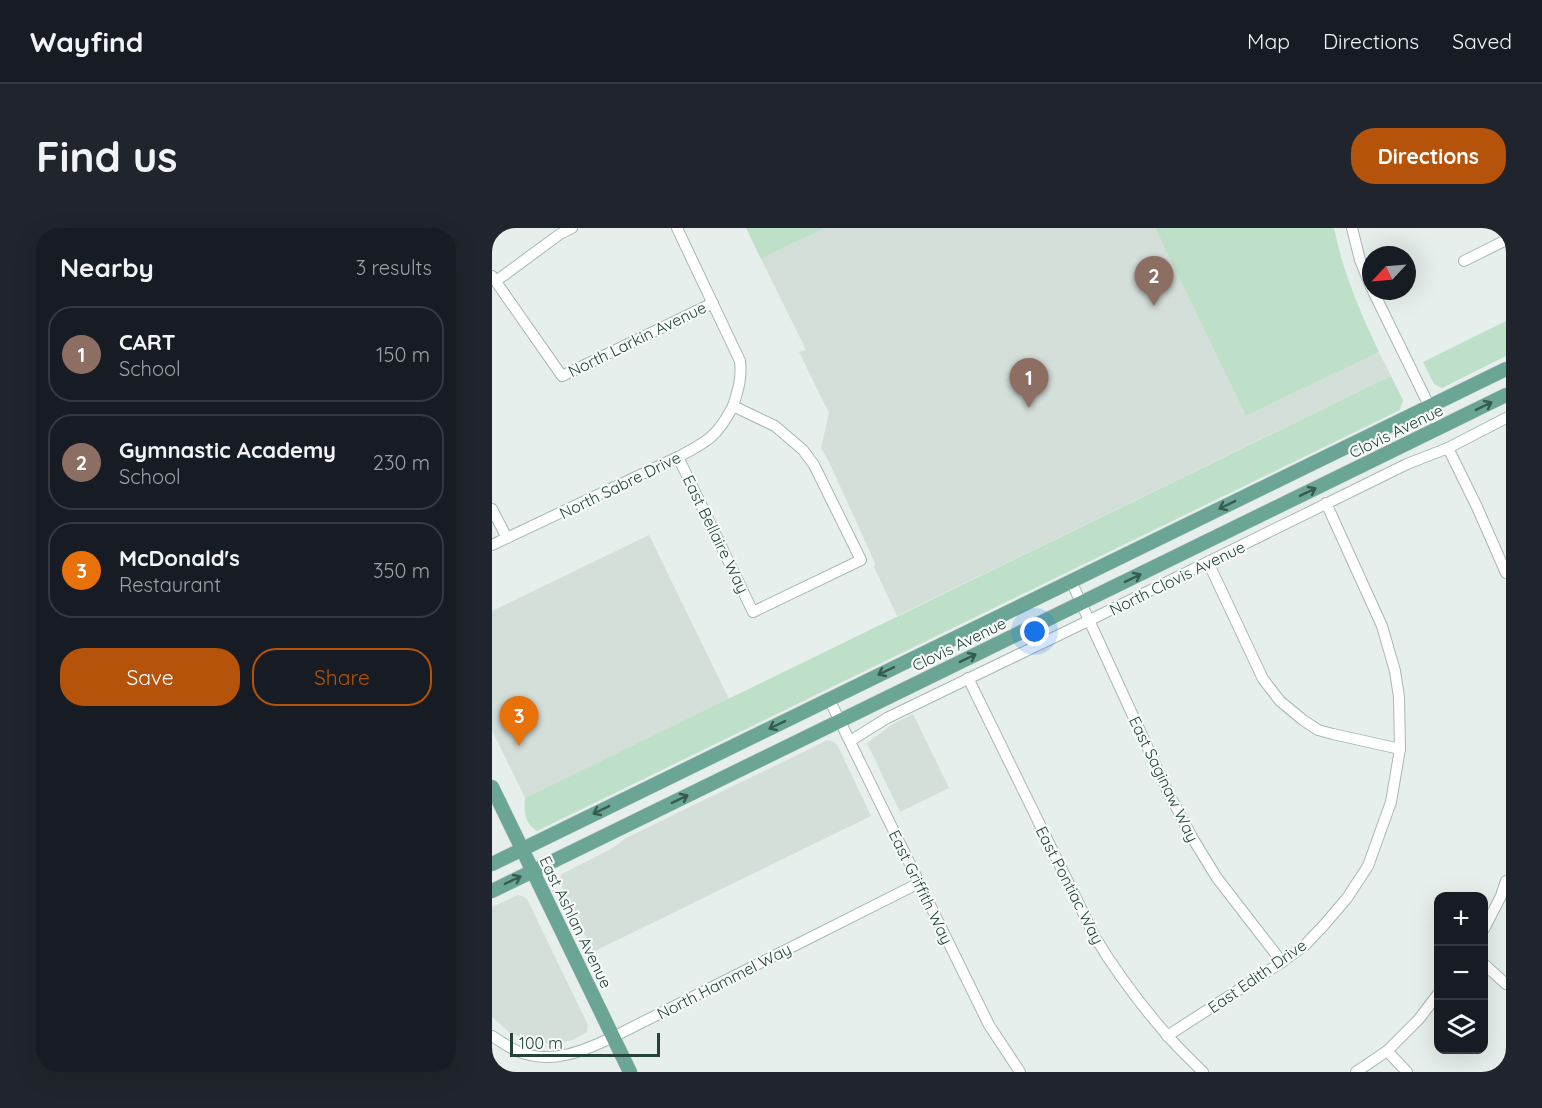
<!DOCTYPE html>
<html lang="en">
<head>
<meta charset="utf-8">
<style>
  body { margin:0; font-family:Quicksand,sans-serif; background:#20242c; color:#f1f3f6 }
  .controls { position:absolute; right:18px; bottom:18px; display:grid; overflow:hidden; border-radius:12px; box-shadow:0 6px 24px #0002 }
  .controls button { width:54px; height:54px; display:grid; place-items:center; padding:0; border:0; border-bottom:2px solid #363941; background:#171b24; color:#f1f3f6; font:30px sans-serif }
  .compass { position:absolute; left:870px; top:18px; width:54px; height:54px; border-radius:50%; background:#171b24; box-shadow:0 6px 24px #0002; rotate:244deg }
  .scale { position:absolute; left:18px; bottom:15px; width:150px; box-sizing:border-box; padding-left:6px; border:3px solid #24423a; border-top:0; font-size:16px; line-height:21px; white-space:nowrap; color:#24423a; -webkit-text-stroke:4px #f7fbf9; paint-order:stroke }
  .you { position:absolute; left:543px; top:404px; width:21px; height:21px; margin:-15px; border:4px solid #fff; border-radius:50%; background:#1a73e8; box-shadow:0 0 0 9px #1a73e833 }
  .badge { display:grid; place-items:center; width:39px; height:39px; border-radius:50%; background:#b45309; color:#fff; font-size:20px; font-weight:700 }
  .pin { position:absolute; translate:-50% -50px; filter:drop-shadow(0 2px 3px #0008) }
  .pin::after { content:''; position:absolute; top:32px; width:21px; height:18px; background:inherit; clip-path:polygon(0 0,100% 0,50% 100%) }
  .list { margin:0; padding:0; list-style:none }
  h2 { display:flex; justify-content:space-between; align-items:center; height:78px; margin:0; padding:0 24px; font-size:26px }
  h2 small { font-size:20px; font-weight:400; color:#9ea1a6 }
  .list li { display:grid; grid-template-columns:39px 1fr auto; gap:18px; align-items:center; box-sizing:border-box; height:96px; margin:0 12px 12px; padding:0 12px; border:2px solid #363941; border-radius:24px }
  .list b { display:block; font-size:22px; white-space:nowrap }
  .list p { margin:0; font-size:20px; white-space:nowrap; color:#9ea1a6 }
  .list em { font-size:20px; font-style:normal; color:#9ea1a6 }
  .actions { display:flex; gap:12px; padding:18px 24px }
  .actions a { flex:1; padding:14px 0; border:2px solid #b45309; border-radius:24px; text-align:center; font-size:21px; color:#b45309 }
  .actions .main { background:#b45309; color:#fff }
  .icon { flex:none; width:33px; height:33px; fill:none; stroke:currentColor; stroke-width:2; stroke-linecap:round; stroke-linejoin:round }
  .map { position:relative; flex:none; width:1014px; height:844px; overflow:hidden; border-radius:24px }
  header { display:flex; align-items:center; gap:36px; box-sizing:border-box; height:84px; padding:0 30px; background:#171b24; border-bottom:2px solid #363941 }
  header strong { font-size:28px }
  nav { display:flex; gap:33px; margin-inline-start:auto; font-size:21px }
  .intro { display:flex; align-items:center; justify-content:space-between; box-sizing:border-box; height:144px; padding:0 36px }
  h1 { margin:0; font-size:42px }
  .button { padding:15px 27px; border-radius:24px; background:#b45309; color:#fff; font-size:21px; font-weight:700 }
  main { display:flex; gap:36px; padding:0 36px }
  aside { flex:1; background:#171b24; border-radius:24px; box-shadow:0 6px 24px #0002 }
  .map>svg:first-child { display:block }
</style>
</head>
<body>
<header>
<strong>Wayfind</strong>
<nav><a>Map</a><a>Directions</a><a>Saved</a></nav>
</header>
<div class="intro"><h1>Find us</h1><a class="button">Directions</a></div>
<main>
<aside>
<h2>Nearby<small>3 results</small></h2>
<ul class="list">
<li><span class="badge" style="background:#8d6e63">1</span><div><b>CART</b><p>School</p></div><em>150 m</em></li>
<li><span class="badge" style="background:#8d6e63">2</span><div><b>Gymnastic Academy</b><p>School</p></div><em>230 m</em></li>
<li><span class="badge" style="background:#e8710a">3</span><div><b>McDonald's</b><p>Restaurant</p></div><em>350 m</em></li>
</ul>
<div class="actions"><a class="main">Save</a><a>Share</a></div>
</aside>
<div class="map">
<svg width="1014" height="844" viewBox="0 0 1014 844">
  <rect width="100%" height="100%" fill="#e6efeb"/>
  <g fill="#d4dfda">
    <polygon points="333,0 663,0 754,188 887,124 899,148 405,388 382,339 383,335 337,234 329,220 337,185 307,124 314,122 269,31"/>
    <polygon points="157,307 237,471 33,570 0,502 0,383"/>
    <polygon points="421,486 457,560 408,584 375,515 401,496"/>
    <polygon points="336,512 342,514 345,516 379,588 101,724 68,655 67,652 70,646 119,621 134,610"/>
    <polygon points="26,667 32,669 35,671 96,797 95,804 81,812 61,816 37,813 17,804 0,789 0,679"/>
  </g>
  <g fill="#bfe0c8">
    <polygon points="254,0 333,0 269,31"/>
    <path d="M663,0h179c9,44 26,84 45,124l-133,64z"/>
    <polygon points="1014,93 1014,128 950,160 942,156 931,134"/>
    <path d="M899,148l12,24 -3,10 -863,421c-13,-8 -13,-19 -12,-33z"/>
  </g>
  <g fill="none" stroke-linecap="round" stroke-linejoin="round">
    <g stroke="#a8b8b2" stroke-width="12">
      <g id="minor">
        <path d="M185,0l63,133c2,17 -2,30 -7,45l42,20 28,24 11,15 47,95 -108,52 -75,-155"/>
        <polyline points="860,0 868,32 879,59"/>
        <polyline points="972,33 1014,12"/>
        <polyline points="0,48 70,148 221,75"/>
        <polyline points="4,53 68,6 80,0"/>
        <polyline points="881,63 948,200"/>
        <polyline points="956,220 985,279 1014,345"/>
        <polyline points="0,281 15,310"/>
        <path d="M0,317l186,-88c29,-15 40,-21 55,-51"/>
        <polyline points="716,334 771,451 788,473 811,492 826,502 841,506 908,521"/>
        <polyline points="579,353 676,564 701,611 725,650 790,734"/>
        <path d="M476,450l127,259c21,35 45,67 72,98 11,13 24,25 36,37"/>
        <polyline points="337,471 497,797 528,844"/>
        <polyline points="358,513 395,490 596,393 915,236 956,220 1014,190"/>
        <polyline points="992,701 1009,668 1014,653"/>
        <polyline points="992,736 1014,756"/>
        <path d="M0,808c8,5 16,11 25,15 33,14 65,1 96,-14l306,-154"/>
        <polyline points="675,808 790,734 812,718 832,697 855,670 876,638 899,574 908,521 907,469 903,443 890,398 834,275"/>
        <polyline points="895,823 915,844"/>
        <polyline points="864,844 895,823 927,791 946,766"/>
      </g>
    </g>
    <g stroke="#c2cac8" stroke-width="15">
      <g id="major">
        <polyline points="0,559 138,844"/>
        <polyline points="0,636 1014,141"/>
        <polyline points="0,663 1014,167"/>
      </g>
    </g>
    <use href="#minor" stroke="#fff" stroke-width="10"/>
    <use href="#major" stroke="#6aa596" stroke-width="14"/>
  </g>
  <defs><path id="oneway-shaft" d="M-6 0H5M1.5-3L5.5 0L1.5 3" fill="none" stroke-width="1.6" stroke-linecap="round" stroke-linejoin="round" transform="scale(1.5)"/></defs>
  <g stroke="#365b51">
    <use href="#oneway-shaft" transform="translate(992 178) rotate(-26)"/>
    <use href="#oneway-shaft" transform="translate(816 264) rotate(-26)"/>
    <use href="#oneway-shaft" transform="translate(735 277) rotate(154)"/>
    <use href="#oneway-shaft" transform="translate(641 350) rotate(-26)"/>
    <use href="#oneway-shaft" transform="translate(476 430) rotate(-26)"/>
    <use href="#oneway-shaft" transform="translate(394 443) rotate(154)"/>
    <use href="#oneway-shaft" transform="translate(285 497) rotate(154)"/>
    <use href="#oneway-shaft" transform="translate(188 571) rotate(-26)"/>
    <use href="#oneway-shaft" transform="translate(109 582) rotate(154)"/>
    <use href="#oneway-shaft" transform="translate(21 652) rotate(-26)"/>
  </g>
  <g text-anchor="middle" dominant-baseline="central" stroke-width="4.5" stroke-linejoin="round" paint-order="stroke">
    <g font-size="16" fill="#24423a" stroke="#f7fbf9">
      <text transform="translate(145 111) rotate(-26)">North Larkin Avenue</text>
      <text transform="translate(904 203) rotate(-26)">Clovis Avenue</text>
      <text transform="translate(128 257) rotate(-26)">North Sabre Drive</text>
      <text transform="translate(224 306) rotate(64)">East Bellaire Way</text>
      <text transform="translate(685 350) rotate(-26)">North Clovis Avenue</text>
      <text transform="translate(467 416) rotate(-26)">Clovis Avenue</text>
      <text transform="translate(672 551) rotate(64)">East Saginaw Way</text>
      <text transform="translate(578 657) rotate(63)">East Pontiac Way</text>
      <text transform="translate(429 659) rotate(64)">East Griffith Way</text>
      <text transform="translate(84 694) rotate(64)">East Ashlan Avenue</text>
      <text transform="translate(765 748) rotate(-35)">East Edith Drive</text>
      <text transform="translate(232 753) rotate(-27)">North Hammel Way</text>
    </g>
  </g>
</svg>
<div class="controls">
<button>+</button>
<button>−</button>
<button><svg class="icon" aria-label="layers" viewBox="0 0 24 24"><path d="M12 4l9 5-9 5-9-5zM3 14l9 5 9-5"/></svg></button>
</div>
<svg class="compass" viewBox="-18 -18 36 36"><path d="M0-13l5 13h-10z" fill="#e53935"/><path d="M0 13l5-13h-10z" fill="#9ea1a6"/></svg>
<div class="scale">100 m</div>
<div class="you"></div>
<div class="pin badge" style="left:537px;top:180px;background:#8d6e63">1</div>
<div class="pin badge" style="left:662px;top:78px;background:#8d6e63">2</div>
<div class="pin badge" style="left:27px;top:518px;background:#e8710a">3</div>
</div>
</main>
</body>
</html>
